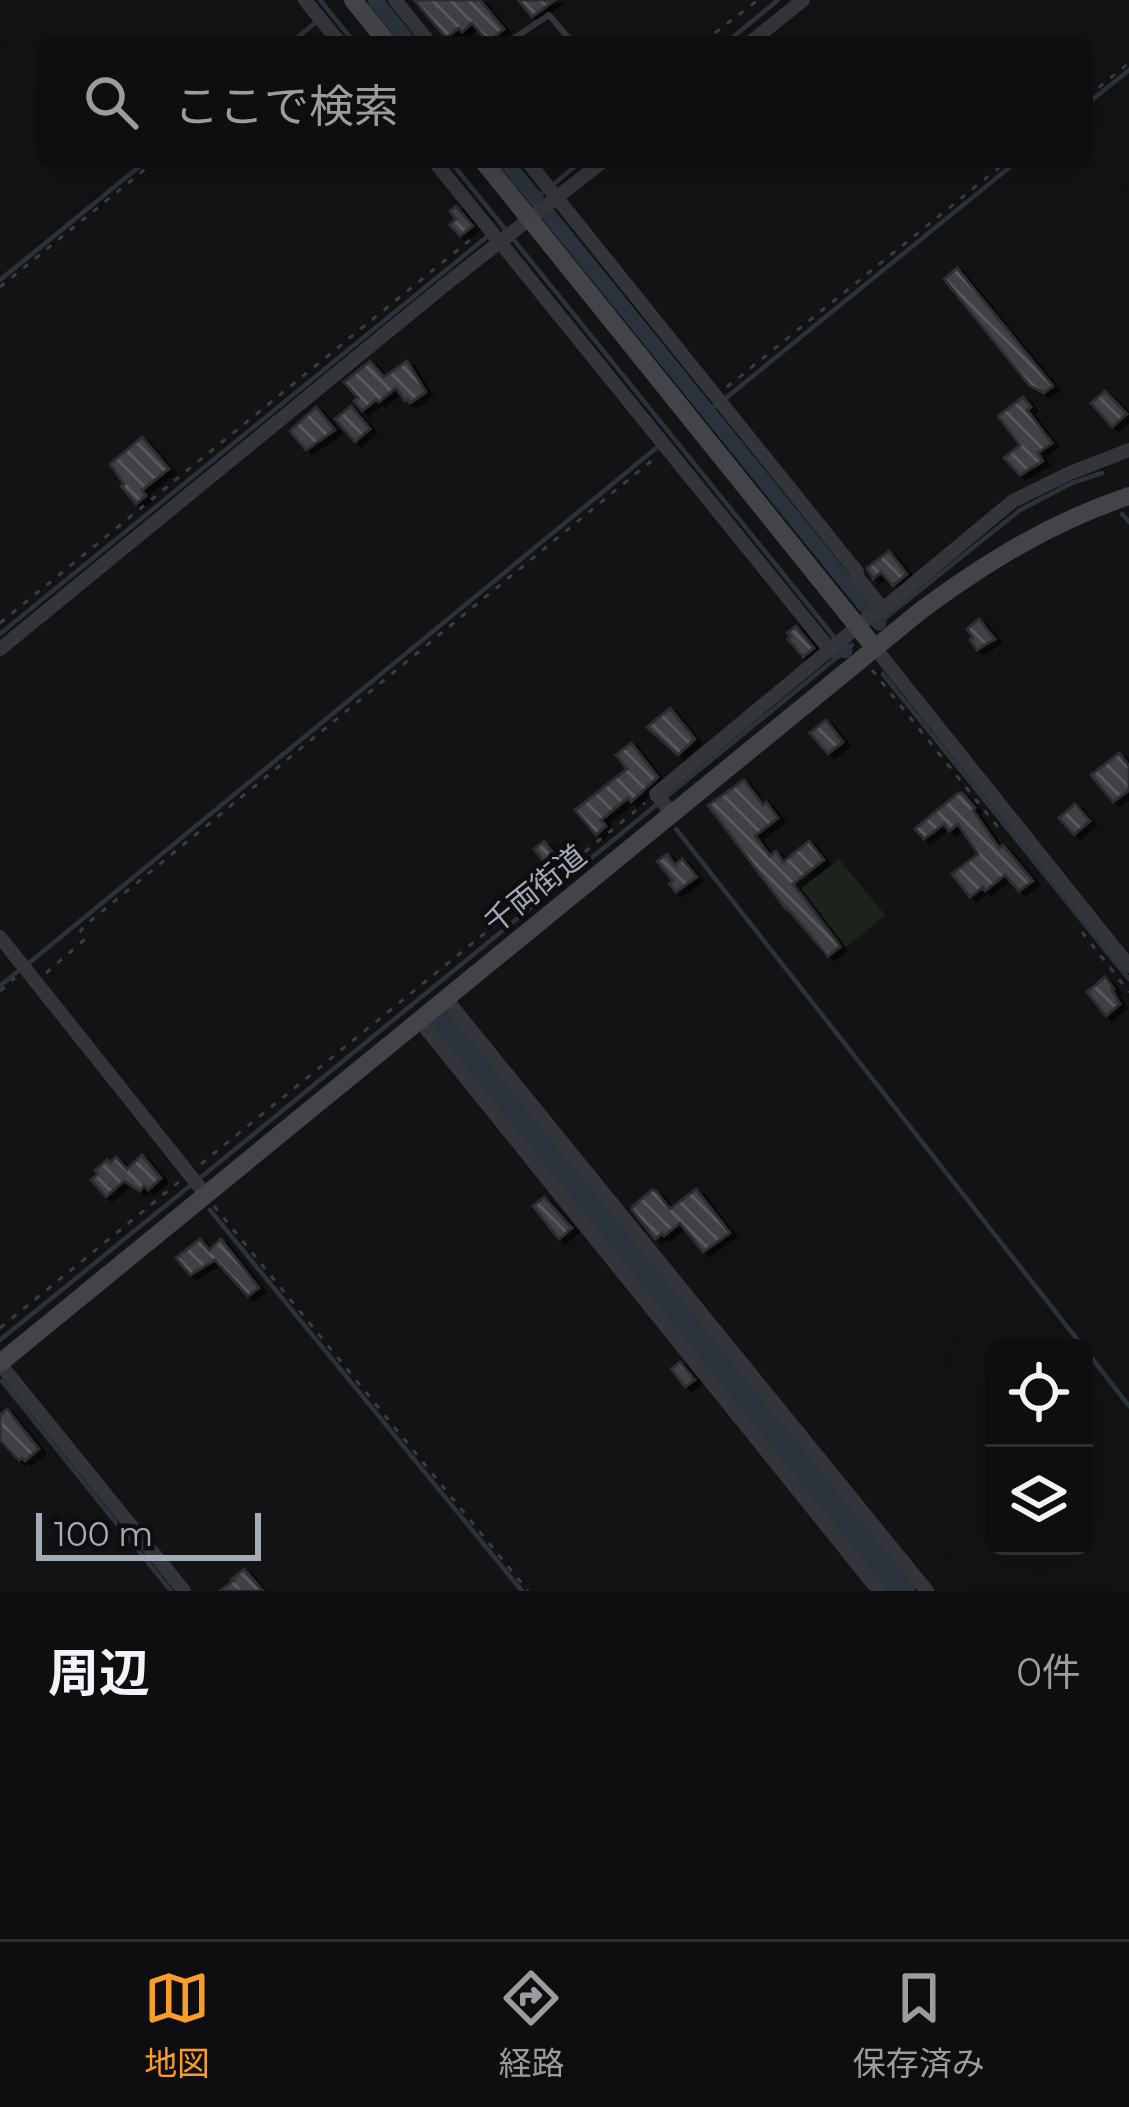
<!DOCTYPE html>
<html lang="ja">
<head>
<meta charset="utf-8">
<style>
  body { margin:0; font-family:Montserrat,"Noto Sans JP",sans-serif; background:#171719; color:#f1f3f6 }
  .controls { position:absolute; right:36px; bottom:36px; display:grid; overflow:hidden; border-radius:18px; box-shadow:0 12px 48px #0002 }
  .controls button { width:108px; height:108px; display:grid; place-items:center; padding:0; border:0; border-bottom:3px solid #2e2e30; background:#0e0e10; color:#f1f3f6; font:60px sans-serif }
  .scale { position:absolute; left:36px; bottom:30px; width:225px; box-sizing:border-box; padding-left:12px; border:6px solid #a4abb6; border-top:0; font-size:33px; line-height:42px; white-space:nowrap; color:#a4abb6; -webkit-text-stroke:9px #0e0e10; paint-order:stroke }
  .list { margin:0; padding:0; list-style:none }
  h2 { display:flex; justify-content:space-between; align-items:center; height:156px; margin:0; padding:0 48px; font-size:51px }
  h2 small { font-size:39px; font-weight:400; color:#9b9c9f }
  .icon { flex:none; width:66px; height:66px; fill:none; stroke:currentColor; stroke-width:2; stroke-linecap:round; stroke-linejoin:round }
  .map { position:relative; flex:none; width:1129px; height:1591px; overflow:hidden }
  .search { position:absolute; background:#0e0e10; box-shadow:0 12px 48px #0002; left:36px; right:36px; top:36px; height:132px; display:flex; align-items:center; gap:30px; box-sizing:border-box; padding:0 42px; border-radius:18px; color:#9b9c9f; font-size:45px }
  .sheet { height:348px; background:#0e0e10 }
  nav { display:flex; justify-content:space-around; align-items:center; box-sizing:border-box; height:168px; border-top:3px solid #2e2e30; background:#0e0e10; font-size:33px; color:#9b9c9f }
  nav a { display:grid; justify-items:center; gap:6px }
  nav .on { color:#f89e28 }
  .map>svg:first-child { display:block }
</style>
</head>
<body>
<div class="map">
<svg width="1129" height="1591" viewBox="0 0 1129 1591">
  <defs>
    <pattern id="building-back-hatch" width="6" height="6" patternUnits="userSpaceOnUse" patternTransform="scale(3)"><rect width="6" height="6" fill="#3f4145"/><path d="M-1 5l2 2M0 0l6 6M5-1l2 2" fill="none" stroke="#585a5e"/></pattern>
    <filter id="shadow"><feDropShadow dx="6" dy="4" stdDeviation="0" flood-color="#0009"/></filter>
  </defs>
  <rect width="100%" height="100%" fill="#131315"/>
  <polygon fill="#1b231b" points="839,859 885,915 845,948 794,886 808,876 814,878"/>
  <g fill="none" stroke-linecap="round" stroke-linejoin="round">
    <g stroke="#293339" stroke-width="4.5">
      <polyline points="320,0 354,42"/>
      <polyline points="292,42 315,23"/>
      <polyline points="727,42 778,0"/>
      <polyline points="1087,104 1129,70"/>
      <polyline points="451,162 834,637"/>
      <polyline points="553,185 580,162"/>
      <polyline points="536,199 542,193"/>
      <polyline points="0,280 145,162"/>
      <polyline points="726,398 1016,162"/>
      <polyline points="710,410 714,407"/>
      <polyline points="1122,514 1129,522"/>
      <polyline points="879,623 1020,510 1072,483 1102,473"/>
      <polyline points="0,634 488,236"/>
      <polyline points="883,674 1129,979"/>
      <polyline points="676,829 1084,1348"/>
      <polyline points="29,963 655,449"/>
      <polyline points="0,986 17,972"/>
      <polyline points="200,1178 852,645"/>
      <polyline points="210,1210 522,1591"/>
      <polyline points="0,1340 191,1185"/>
      <polyline points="1084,1348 1129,1406"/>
      <polyline points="2,1381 171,1591"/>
    </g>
    <g stroke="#293339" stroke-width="15">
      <polyline points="375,0 409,42"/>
      <polyline points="506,162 879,623"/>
      <polyline points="843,648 845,651"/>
    </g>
    <polyline stroke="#293339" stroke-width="27" points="441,1022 902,1591"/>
  </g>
  <g fill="url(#building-back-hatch)" stroke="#2d2d31" stroke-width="3" filter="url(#shadow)">
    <polygon points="414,0 480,0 504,29 488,42 472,23 462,32 459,28 446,38"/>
    <polygon points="518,0 555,0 532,17"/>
    <polygon points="456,206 473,226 460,236 450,225 456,219 450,211"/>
    <polygon points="957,268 1053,386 1044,393 1030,386 944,279"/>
    <polygon points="370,361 384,377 407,361 426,392 410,403 408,399 405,401 396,388 379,402 376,400 362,411 354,401 358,398 344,382"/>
    <polygon points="1105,391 1127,414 1112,427 1091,403"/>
    <polygon points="1023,397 1031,407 1027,410 1052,443 1038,453 1043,461 1020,475 1004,458 1020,445 998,416"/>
    <polygon points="351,406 370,429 355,442 335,419"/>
    <polygon points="316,407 335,430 306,450 290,431"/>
    <polygon points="142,437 169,469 142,490 146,496 136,504 121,486 124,484 110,464"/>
    <polygon points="889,551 907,574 893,586 881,572 873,579 867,568"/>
    <polygon points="979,619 995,639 977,650 970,640 973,638 967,629"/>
    <polygon points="796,626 814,648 803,657 788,639 791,637 787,633"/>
    <polygon points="670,708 695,739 678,755 647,727"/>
    <polygon points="826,720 843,742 828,754 810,733"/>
    <polygon points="631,743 658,777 631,802 628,798 601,820 606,826 596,835 575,810 627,769 616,755"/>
    <polygon points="1119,753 1129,766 1129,790 1113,802 1091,775"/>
    <polygon points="744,780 763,805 766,802 778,818 755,836 770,856 776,851 783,862 809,841 824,860 793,884 838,943 840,947 828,956 787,908 786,909 708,805"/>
    <polygon points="958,793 962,793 975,808 973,810 999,848 1003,845 1033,881 1019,891 1005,875 985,891 983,887 970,897 952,874 978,854 958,824 949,831 944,824 924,839 915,829"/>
    <polygon points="1075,804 1090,821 1074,835 1059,818"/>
    <polygon points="544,841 558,859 548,867 534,849"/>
    <polygon points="667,854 675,865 682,859 697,877 676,892 669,884 673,881 657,861"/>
    <polygon points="1105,977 1114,989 1112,990 1120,1004 1106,1016 1087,992"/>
    <polygon points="142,1155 161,1178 148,1190 144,1185 140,1191 124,1181 106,1197 91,1180 98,1174 95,1170 107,1160 110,1163 116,1157 127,1169"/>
    <polygon points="696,1189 730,1233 703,1252 680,1223 664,1236 662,1234 655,1239 632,1210 632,1207 652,1190 656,1191 670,1209"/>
    <polygon points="544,1197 572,1228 559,1239 533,1206"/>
    <polygon points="200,1239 209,1250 221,1239 259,1288 248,1296 215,1260 190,1275 176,1258"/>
    <polygon points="680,1362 695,1380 685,1387 671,1369"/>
    <polygon points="7,1409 39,1449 25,1461 22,1458 19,1460 0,1440 0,1415"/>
    <polygon points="244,1569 263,1591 220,1591 234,1580 232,1579"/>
  </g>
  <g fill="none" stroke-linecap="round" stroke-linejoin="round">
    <g stroke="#3a3c41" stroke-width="3" stroke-dasharray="6 9" stroke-linecap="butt">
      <polyline points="302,42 314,33"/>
      <polyline points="703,42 758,0"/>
      <polyline points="1087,97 1129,63"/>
      <polyline points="0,287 154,162"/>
      <polyline points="727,387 1006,162"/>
      <polyline points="0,623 476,235"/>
      <polyline points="872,670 1001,831"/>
      <polyline points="1082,932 1129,992"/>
      <polyline points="46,973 84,940 79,934 83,927 656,457"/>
      <polyline points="0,991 15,978"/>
      <polyline points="201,1164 645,803"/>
      <polyline points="214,1206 528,1591"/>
      <polyline points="0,1328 180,1181"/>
    </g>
    <polyline stroke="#34353a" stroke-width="6" points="508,42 549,15 572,42"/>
    <g stroke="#34353a" stroke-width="14">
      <polyline points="305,0 339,42"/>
      <polyline points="395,0 429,42"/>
      <polyline points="751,42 803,0"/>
      <polyline points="435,162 831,651"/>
      <polyline points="528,162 857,572 857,577 883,609 868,618 656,794 673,815"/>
      <polyline points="883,609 1013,501 1070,473 1129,450"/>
      <polyline points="875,648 1129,966"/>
      <polyline points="0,649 446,284 602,162"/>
      <polyline points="0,937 206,1195"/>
      <polyline points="446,999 927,1591"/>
      <polyline points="420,1021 879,1591"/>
      <polyline points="0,1364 184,1591"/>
    </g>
    <g stroke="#42444a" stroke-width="18">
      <polyline points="353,0 387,42"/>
      <polyline points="484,162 875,648"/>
      <path d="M0,1363l919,-751c66,-49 132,-90 210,-116"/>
    </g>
  </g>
  <g text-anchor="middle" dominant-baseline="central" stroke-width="9" stroke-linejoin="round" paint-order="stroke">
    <g font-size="30" fill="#a4abb6" stroke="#0e0e10">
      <text transform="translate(535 889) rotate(-39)">千両街道</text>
    </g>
  </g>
</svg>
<div class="controls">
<button><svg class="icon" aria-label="locate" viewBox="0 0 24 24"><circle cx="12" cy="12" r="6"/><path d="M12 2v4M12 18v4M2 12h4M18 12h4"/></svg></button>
<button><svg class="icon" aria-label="layers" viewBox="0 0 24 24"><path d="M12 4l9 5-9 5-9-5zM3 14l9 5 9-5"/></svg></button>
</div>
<div class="scale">100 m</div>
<div class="search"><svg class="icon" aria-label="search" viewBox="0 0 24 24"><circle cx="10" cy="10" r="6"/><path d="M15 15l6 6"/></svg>ここで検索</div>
</div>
<section class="sheet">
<h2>周辺<small>0件</small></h2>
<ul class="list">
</ul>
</section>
<nav>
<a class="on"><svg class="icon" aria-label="map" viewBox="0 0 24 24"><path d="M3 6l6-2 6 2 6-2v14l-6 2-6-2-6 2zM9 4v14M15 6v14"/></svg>地図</a>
<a><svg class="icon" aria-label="directions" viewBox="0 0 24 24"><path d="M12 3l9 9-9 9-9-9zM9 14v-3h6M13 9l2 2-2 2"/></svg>経路</a>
<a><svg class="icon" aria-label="saved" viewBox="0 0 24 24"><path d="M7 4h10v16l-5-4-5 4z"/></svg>保存済み</a>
</nav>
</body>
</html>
